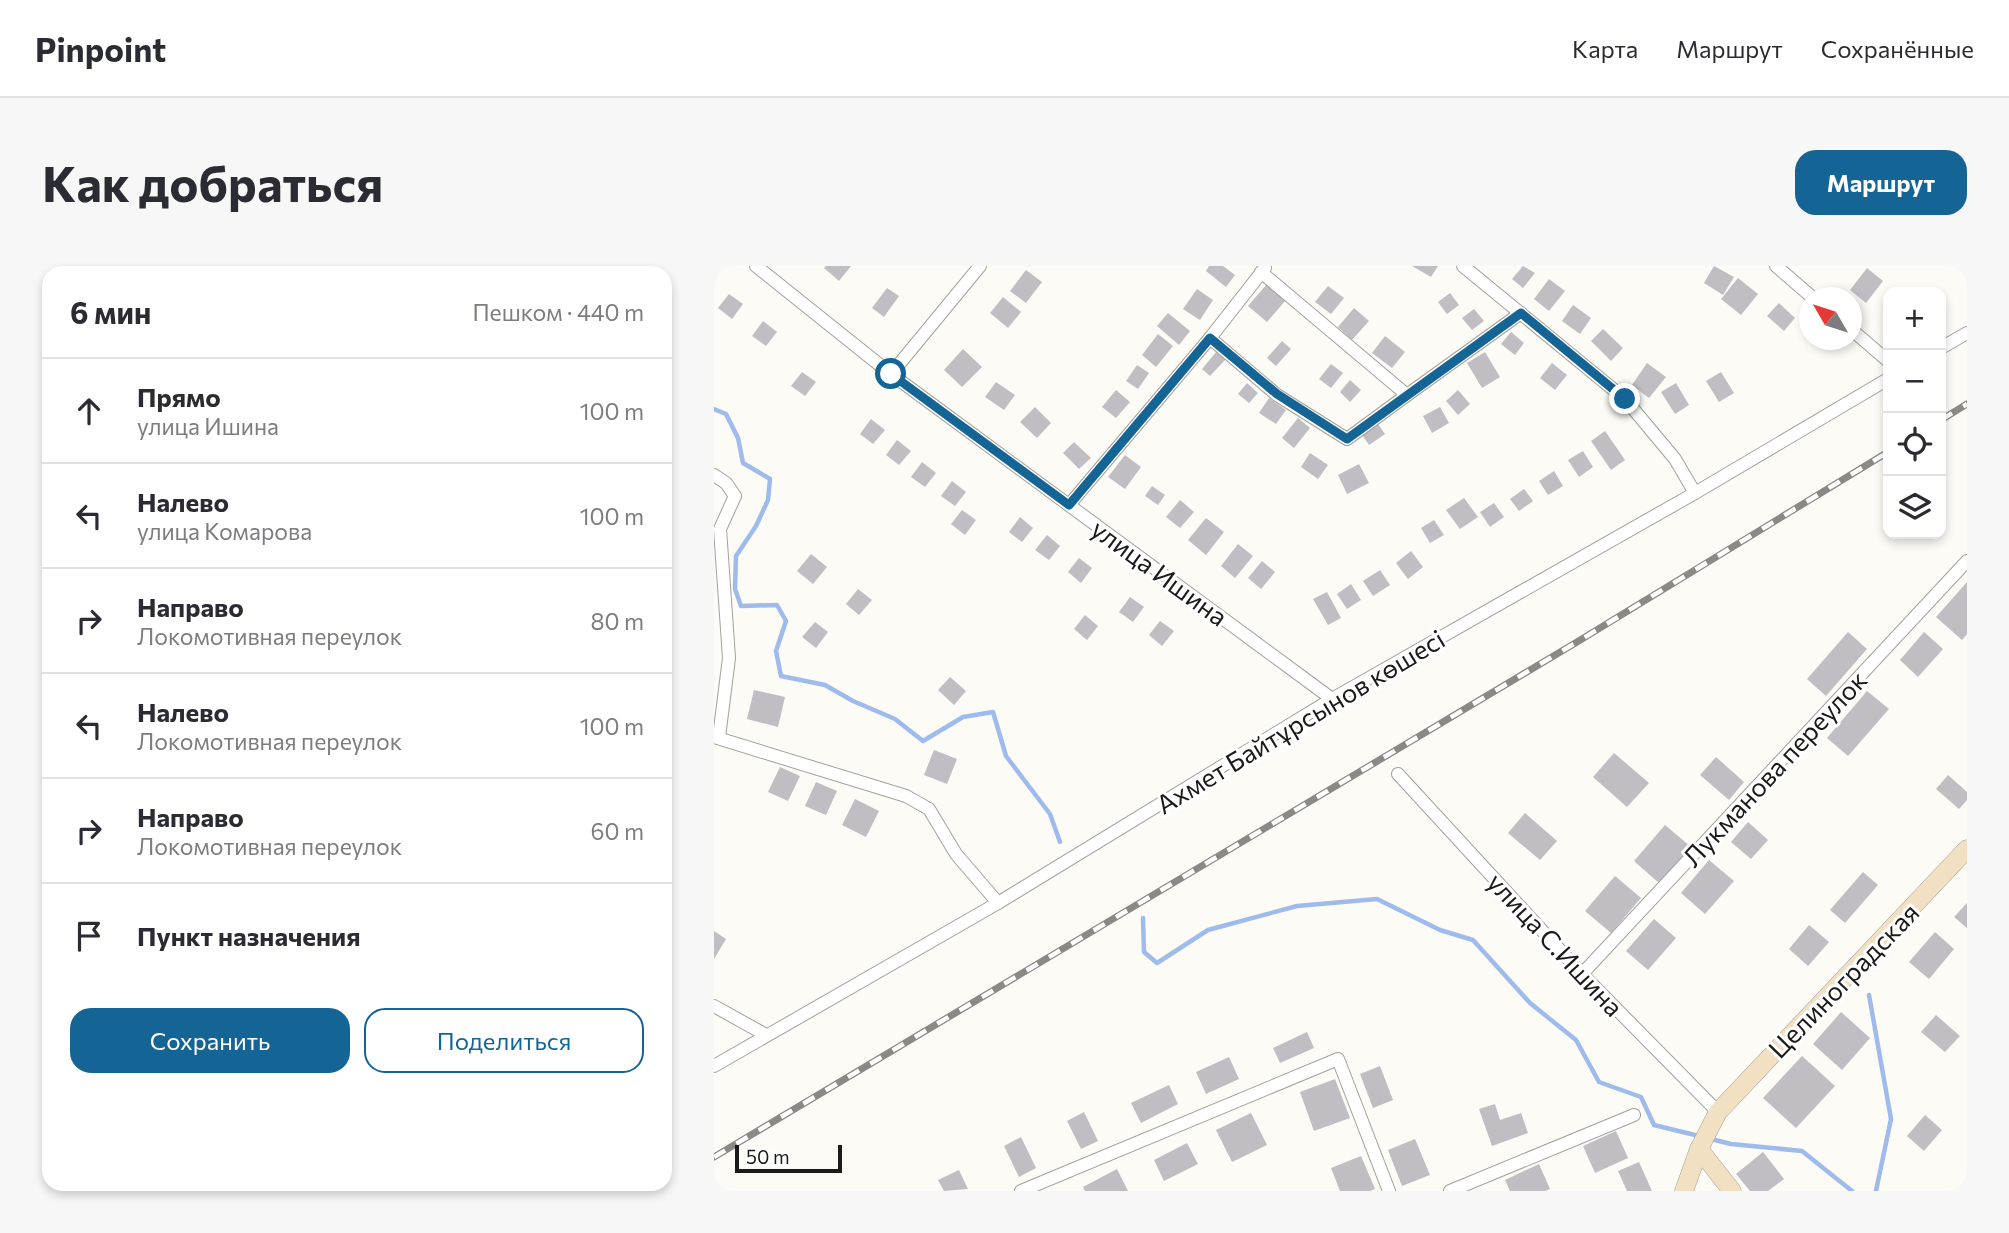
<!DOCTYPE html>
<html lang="ru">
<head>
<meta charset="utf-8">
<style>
  body { margin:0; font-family:Commissioner,sans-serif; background:#f7f7f7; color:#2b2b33 }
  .controls { position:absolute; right:21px; top:21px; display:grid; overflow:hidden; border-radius:14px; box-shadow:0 4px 10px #0003 }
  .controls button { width:63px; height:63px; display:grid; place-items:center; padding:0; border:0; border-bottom:2px solid #e1e1e2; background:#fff; color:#2b2b33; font:35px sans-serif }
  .compass { position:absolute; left:1085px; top:21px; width:63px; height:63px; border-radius:50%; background:#fff; box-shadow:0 4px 10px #0003; rotate:309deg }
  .scale { position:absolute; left:21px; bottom:18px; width:107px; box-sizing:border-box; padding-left:7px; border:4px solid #1a1a18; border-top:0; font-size:19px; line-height:24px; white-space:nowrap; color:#1a1a18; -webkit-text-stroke:5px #fff; paint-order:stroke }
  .stop { position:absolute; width:21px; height:21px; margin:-16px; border:5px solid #156496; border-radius:50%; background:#fff }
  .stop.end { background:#156496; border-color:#fff; box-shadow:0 2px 7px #0008 }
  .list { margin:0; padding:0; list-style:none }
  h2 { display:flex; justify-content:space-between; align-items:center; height:91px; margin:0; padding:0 28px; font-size:30px }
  h2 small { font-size:23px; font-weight:400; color:#7c7c81 }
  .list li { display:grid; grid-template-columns:46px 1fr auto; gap:21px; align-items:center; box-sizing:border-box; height:105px; padding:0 28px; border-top:2px solid #e1e1e2 }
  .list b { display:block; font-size:26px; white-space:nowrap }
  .list p { margin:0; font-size:23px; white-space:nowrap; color:#7c7c81 }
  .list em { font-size:23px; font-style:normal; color:#7c7c81 }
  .actions { display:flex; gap:14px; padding:21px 28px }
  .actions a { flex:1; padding:16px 0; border:2px solid #156496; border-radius:21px; text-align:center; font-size:24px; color:#156496 }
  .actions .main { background:#156496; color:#fff }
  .icon { flex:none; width:38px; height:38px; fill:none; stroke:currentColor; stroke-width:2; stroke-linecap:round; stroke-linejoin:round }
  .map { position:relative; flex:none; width:1253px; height:925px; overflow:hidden; border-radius:21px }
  header { display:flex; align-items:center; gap:42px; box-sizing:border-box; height:98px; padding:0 35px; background:#fff; border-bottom:2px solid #e1e1e2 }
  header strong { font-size:33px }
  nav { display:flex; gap:38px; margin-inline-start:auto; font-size:24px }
  .intro { display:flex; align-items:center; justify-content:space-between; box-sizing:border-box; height:168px; padding:0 42px }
  h1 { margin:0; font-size:49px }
  .button { padding:18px 32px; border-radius:21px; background:#156496; color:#fff; font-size:24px; font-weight:700 }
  main { display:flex; gap:42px; padding:0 42px }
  aside { flex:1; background:#fff; border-radius:21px; box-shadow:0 4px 10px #0003 }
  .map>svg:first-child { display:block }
</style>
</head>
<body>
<header>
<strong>Pinpoint</strong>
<nav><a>Карта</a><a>Маршрут</a><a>Сохранённые</a></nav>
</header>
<div class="intro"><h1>Как добраться</h1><a class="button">Маршрут</a></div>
<main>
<aside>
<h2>6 мин<small>Пешком · 440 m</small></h2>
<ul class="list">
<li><svg class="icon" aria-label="ahead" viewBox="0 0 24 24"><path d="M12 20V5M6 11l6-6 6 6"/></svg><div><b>Прямо</b><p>улица Ишина</p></div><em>100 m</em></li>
<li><svg class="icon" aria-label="left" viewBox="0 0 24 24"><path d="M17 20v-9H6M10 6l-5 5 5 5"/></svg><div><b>Налево</b><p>улица Комарова</p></div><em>100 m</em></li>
<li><svg class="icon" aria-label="right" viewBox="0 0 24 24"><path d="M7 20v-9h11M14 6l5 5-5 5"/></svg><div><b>Направо</b><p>Локомотивная переулок</p></div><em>80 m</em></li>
<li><svg class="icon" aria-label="left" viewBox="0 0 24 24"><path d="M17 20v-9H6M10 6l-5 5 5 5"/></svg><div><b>Налево</b><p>Локомотивная переулок</p></div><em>100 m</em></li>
<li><svg class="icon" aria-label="right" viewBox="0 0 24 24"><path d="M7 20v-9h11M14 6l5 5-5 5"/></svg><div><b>Направо</b><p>Локомотивная переулок</p></div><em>60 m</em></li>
<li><svg class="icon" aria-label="arrive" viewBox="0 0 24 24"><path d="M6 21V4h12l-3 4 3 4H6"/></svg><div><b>Пункт назначения</b></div></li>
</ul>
<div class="actions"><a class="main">Сохранить</a><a>Поделиться</a></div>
</aside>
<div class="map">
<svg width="1253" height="925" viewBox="0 0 1253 925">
  <rect width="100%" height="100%" fill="#fcfbf6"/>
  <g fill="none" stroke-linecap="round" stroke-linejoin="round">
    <g stroke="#9fbbec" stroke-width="4.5">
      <polyline points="0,143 12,148 24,172 29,197 56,213 54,234 42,260 22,290 21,323 27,340 63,339 72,355 62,385 67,410 111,419 139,435 181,453 209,475 249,451 279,446 292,490 336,548 346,576"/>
      <polyline points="429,652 430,686 443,697 494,664 583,640 663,633 726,664 759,674 816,737 862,774 885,816 927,831 940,859 985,870"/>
      <polyline points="1155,729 1177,853 1162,925"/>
      <polyline points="997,873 1017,878 1088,885 1138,925"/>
    </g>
  </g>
  <g fill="#c0bec3">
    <polygon points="112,0 137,0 125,15 110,2"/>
    <polygon points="495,0 509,0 521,9 512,21 492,5"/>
    <polygon points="698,0 724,0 717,11"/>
    <polygon points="809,0 821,7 809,22 798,13"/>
    <polygon points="1000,0 1020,11 1009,29 990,17"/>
    <polygon points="1153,2 1169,15 1152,37 1136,24"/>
    <polygon points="312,4 328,16 312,37 296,25"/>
    <polygon points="1024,12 1044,28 1027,49 1007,33"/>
    <polygon points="835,13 851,25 835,45 820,33"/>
    <polygon points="553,18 572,34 553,56 534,40"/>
    <polygon points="614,20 630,32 617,48 601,36"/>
    <polygon points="173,22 185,30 170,51 158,42"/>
    <polygon points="483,23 499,34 486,54 469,43"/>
    <polygon points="736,27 745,39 733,48 724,36"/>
    <polygon points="15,28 29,38 18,53 4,42"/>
    <polygon points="289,31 307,46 294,62 276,47"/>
    <polygon points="1065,37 1081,52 1070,65 1053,50"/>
    <polygon points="859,39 877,52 866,68 848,55"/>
    <polygon points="640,42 655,55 638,74 624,61"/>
    <polygon points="760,43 770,55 758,64 748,52"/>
    <polygon points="454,47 476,65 465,79 443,60"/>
    <polygon points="49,55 63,66 52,80 38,70"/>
    <polygon points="889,63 909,82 897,95 877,75"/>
    <polygon points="797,66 810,77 801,89 787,78"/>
    <polygon points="444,68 459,80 442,101 428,89"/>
    <polygon points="671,70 691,86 678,102 658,87"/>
    <polygon points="568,75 577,83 562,100 553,92"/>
    <polygon points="249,83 268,101 248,121 230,104"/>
    <polygon points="503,85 512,93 496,110 488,103"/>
    <polygon points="771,86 786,111 768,122 753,97"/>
    <polygon points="838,97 853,109 841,124 826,112"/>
    <polygon points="933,97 952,111 935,132 918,119"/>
    <polygon points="617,98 629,107 617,122 605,113"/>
    <polygon points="423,99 435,107 424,123 412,115"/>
    <polygon points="88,106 102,116 91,130 77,120"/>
    <polygon points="1007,106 1020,127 1005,136 992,115"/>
    <polygon points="636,114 647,124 636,136 626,126"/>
    <polygon points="282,116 301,129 290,144 271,131"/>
    <polygon points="533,117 544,127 535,137 524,128"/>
    <polygon points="962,117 975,139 961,148 947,126"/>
    <polygon points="402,124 416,136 402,152 388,141"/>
    <polygon points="744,124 756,138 744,149 732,135"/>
    <polygon points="555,132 572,144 562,158 545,147"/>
    <polygon points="321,141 337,157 323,172 306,156"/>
    <polygon points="726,141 735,157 718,167 709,150"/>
    <polygon points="584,152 596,162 580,182 568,172"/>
    <polygon points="157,153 171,164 159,178 146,168"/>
    <polygon points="662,155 671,168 655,179 646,166"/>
    <polygon points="891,165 911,194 897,204 877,175"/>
    <polygon points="183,174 197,185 185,199 172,189"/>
    <polygon points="360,176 377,192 365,203 349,187"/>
    <polygon points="869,185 879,201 865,211 854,194"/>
    <polygon points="596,187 614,199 604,213 587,201"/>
    <polygon points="411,189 427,201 411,223 394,211"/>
    <polygon points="208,196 222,207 211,221 197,211"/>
    <polygon points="645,198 655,217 633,228 624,209"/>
    <polygon points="840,205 849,220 834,229 825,215"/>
    <polygon points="238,215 252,226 241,240 227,230"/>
    <polygon points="438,220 451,229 444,239 431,230"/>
    <polygon points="810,223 819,235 805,245 796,233"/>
    <polygon points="750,232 764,251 746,263 732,244"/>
    <polygon points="466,234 480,246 466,262 452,251"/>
    <polygon points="780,237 790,251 776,261 766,246"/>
    <polygon points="248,244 262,254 251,269 237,258"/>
    <polygon points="306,251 319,262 308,276 295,266"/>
    <polygon points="492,252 510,266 492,289 474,274"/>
    <polygon points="720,254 730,269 716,277 707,262"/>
    <polygon points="333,269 346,280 335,294 321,284"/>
    <polygon points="524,278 539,290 521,312 507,300"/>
    <polygon points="697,285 709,301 694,313 682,297"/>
    <polygon points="97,288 113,301 99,318 83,305"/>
    <polygon points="365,292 378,302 367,317 354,306"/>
    <polygon points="548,295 561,306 547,323 534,312"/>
    <polygon points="666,304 676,319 659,330 649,315"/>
    <polygon points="1253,316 1253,368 1248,374 1222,351"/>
    <polygon points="637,318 647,334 633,343 623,328"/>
    <polygon points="144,323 158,334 145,349 132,338"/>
    <polygon points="613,326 627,352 614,359 599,333"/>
    <polygon points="416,331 430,341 419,356 405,346"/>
    <polygon points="371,349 384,360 373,374 360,363"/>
    <polygon points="446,355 460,365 448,380 435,369"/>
    <polygon points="101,356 114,366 102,382 88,371"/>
    <polygon points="1134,366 1153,383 1112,430 1093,413"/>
    <polygon points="1210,366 1229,383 1204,411 1186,394"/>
    <polygon points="236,411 252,425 240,439 224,424"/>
    <polygon points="40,424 71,431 64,461 33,453"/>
    <polygon points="1153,425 1175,443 1134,490 1113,472"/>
    <polygon points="220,484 243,493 233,518 210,509"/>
    <polygon points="900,487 935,517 913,541 879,511"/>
    <polygon points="1002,491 1030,516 1015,534 986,509"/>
    <polygon points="66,501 86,510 74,535 54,526"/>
    <polygon points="1234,509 1253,526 1253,534 1245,543 1222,523"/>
    <polygon points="102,516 123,525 112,549 91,540"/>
    <polygon points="141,533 165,545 152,571 128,559"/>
    <polygon points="811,547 843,575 826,594 794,567"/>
    <polygon points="1034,556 1054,574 1037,593 1017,576"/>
    <polygon points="951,559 977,581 945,617 920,595"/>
    <polygon points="995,594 1020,615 991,648 967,627"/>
    <polygon points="1149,606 1164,619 1131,657 1116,644"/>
    <polygon points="901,610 927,632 897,667 871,645"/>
    <polygon points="1253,637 1253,662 1240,651"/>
    <polygon points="940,653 962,672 934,704 912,685"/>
    <polygon points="1095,659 1115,676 1094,700 1075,683"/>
    <polygon points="0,665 12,673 0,693"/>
    <polygon points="1221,666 1240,683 1215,713 1195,696"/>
    <polygon points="1127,746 1156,772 1128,804 1099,778"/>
    <polygon points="1222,749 1246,770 1231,786 1207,766"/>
    <polygon points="593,766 600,782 566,797 559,782"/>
    <polygon points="1088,790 1121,820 1082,862 1049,832"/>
    <polygon points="515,791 525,813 492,828 482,806"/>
    <polygon points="666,800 679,834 659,842 646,808"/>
    <polygon points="621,813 636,852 600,865 586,826"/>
    <polygon points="455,819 464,838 427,857 417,837"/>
    <polygon points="781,838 786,854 807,847 814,867 778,880 765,843"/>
    <polygon points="370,846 384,875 367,883 353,855"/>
    <polygon points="537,847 553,879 518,896 502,864"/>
    <polygon points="1211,849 1228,864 1210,885 1193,870"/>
    <polygon points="902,865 914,892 881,907 869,880"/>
    <polygon points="307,871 322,902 305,911 290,880"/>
    <polygon points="701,873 716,909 688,920 674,884"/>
    <polygon points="473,877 484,898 450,915 440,894"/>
    <polygon points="1049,886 1070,913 1054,925 1036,925 1022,908"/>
    <polygon points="647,890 661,923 656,925 626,925 617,902"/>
    <polygon points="925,896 938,925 913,925 904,905"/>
    <polygon points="825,898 836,923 831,925 796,925 791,914"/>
    <polygon points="403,903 414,925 371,925 369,921"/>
    <polygon points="245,904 254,923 230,925 224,914"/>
  </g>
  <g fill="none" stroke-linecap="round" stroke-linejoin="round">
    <g stroke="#a2a19c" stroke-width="14">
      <g id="street">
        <polyline points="42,0 177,108 618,433"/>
        <polyline points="749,0 911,133 961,193 981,227"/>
        <polyline points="1062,0 1099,32"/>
        <polyline points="547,6 693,129 807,47"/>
        <polyline points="1138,64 1174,95"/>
        <polyline points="496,72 563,129 633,173 693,129"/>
        <polyline points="1227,82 1253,67"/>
        <polyline points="177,108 266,0"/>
        <polyline points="0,209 12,217 21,230 6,263 15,392 5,471"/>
        <polyline points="355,239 496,72 551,2"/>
        <polyline points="0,471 192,530 215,543 242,588 284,637"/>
        <polyline points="684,508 868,708 1004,846"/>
        <polyline points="868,708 1253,295"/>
        <polyline points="0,740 52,769"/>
        <polyline points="0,800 284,637 618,433 981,227 1174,113"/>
        <polyline points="307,925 624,793 675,925"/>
        <polyline points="736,925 920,849"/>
      </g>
    </g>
    <g stroke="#a2a19c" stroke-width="19">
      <g id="secondary">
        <polyline points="985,883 1018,925"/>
        <polyline points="970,925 985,883 1004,846 1253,583"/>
      </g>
    </g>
    <use href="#street" stroke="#fff" stroke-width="12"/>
    <use href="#secondary" stroke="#f2e0c2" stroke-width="18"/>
    <g stroke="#8a8986" stroke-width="7">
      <g id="rail">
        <polyline points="1227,154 1253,138"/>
        <polyline points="0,891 863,376 1174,186"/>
      </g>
    </g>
    <use href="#rail" stroke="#fff" stroke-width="4.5" stroke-dasharray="13" stroke-linecap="butt"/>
  </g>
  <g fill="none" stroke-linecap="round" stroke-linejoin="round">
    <polyline stroke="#156496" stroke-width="9" points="177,108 355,239 496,72 563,128 633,173 807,47 911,133"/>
  </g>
  <g text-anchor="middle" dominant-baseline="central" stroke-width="6" stroke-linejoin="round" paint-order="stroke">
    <g font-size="26" fill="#1a1a18" stroke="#fff">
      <text transform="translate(446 306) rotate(36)">улица Ишина</text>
      <text transform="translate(586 455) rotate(-31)">Ахмет Байтұрсынов көшесі</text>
      <text transform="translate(1060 502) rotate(-47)">Лукманова переулок</text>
      <text transform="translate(842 678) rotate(47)">улица С.Ишина</text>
      <text transform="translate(1129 714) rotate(-46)">Целиноградская</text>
    </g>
  </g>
</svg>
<div class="controls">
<button>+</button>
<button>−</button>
<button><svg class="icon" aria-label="locate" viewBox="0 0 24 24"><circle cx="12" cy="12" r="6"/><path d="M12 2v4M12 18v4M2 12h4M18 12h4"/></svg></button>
<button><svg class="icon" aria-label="layers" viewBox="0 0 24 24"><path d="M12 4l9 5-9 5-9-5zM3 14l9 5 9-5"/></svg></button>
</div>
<svg class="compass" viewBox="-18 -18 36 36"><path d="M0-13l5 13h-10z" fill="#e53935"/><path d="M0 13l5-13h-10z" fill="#7c7c81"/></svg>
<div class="scale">50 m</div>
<div class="stop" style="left:177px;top:108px"></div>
<div class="stop end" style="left:911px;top:133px"></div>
</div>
</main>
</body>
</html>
